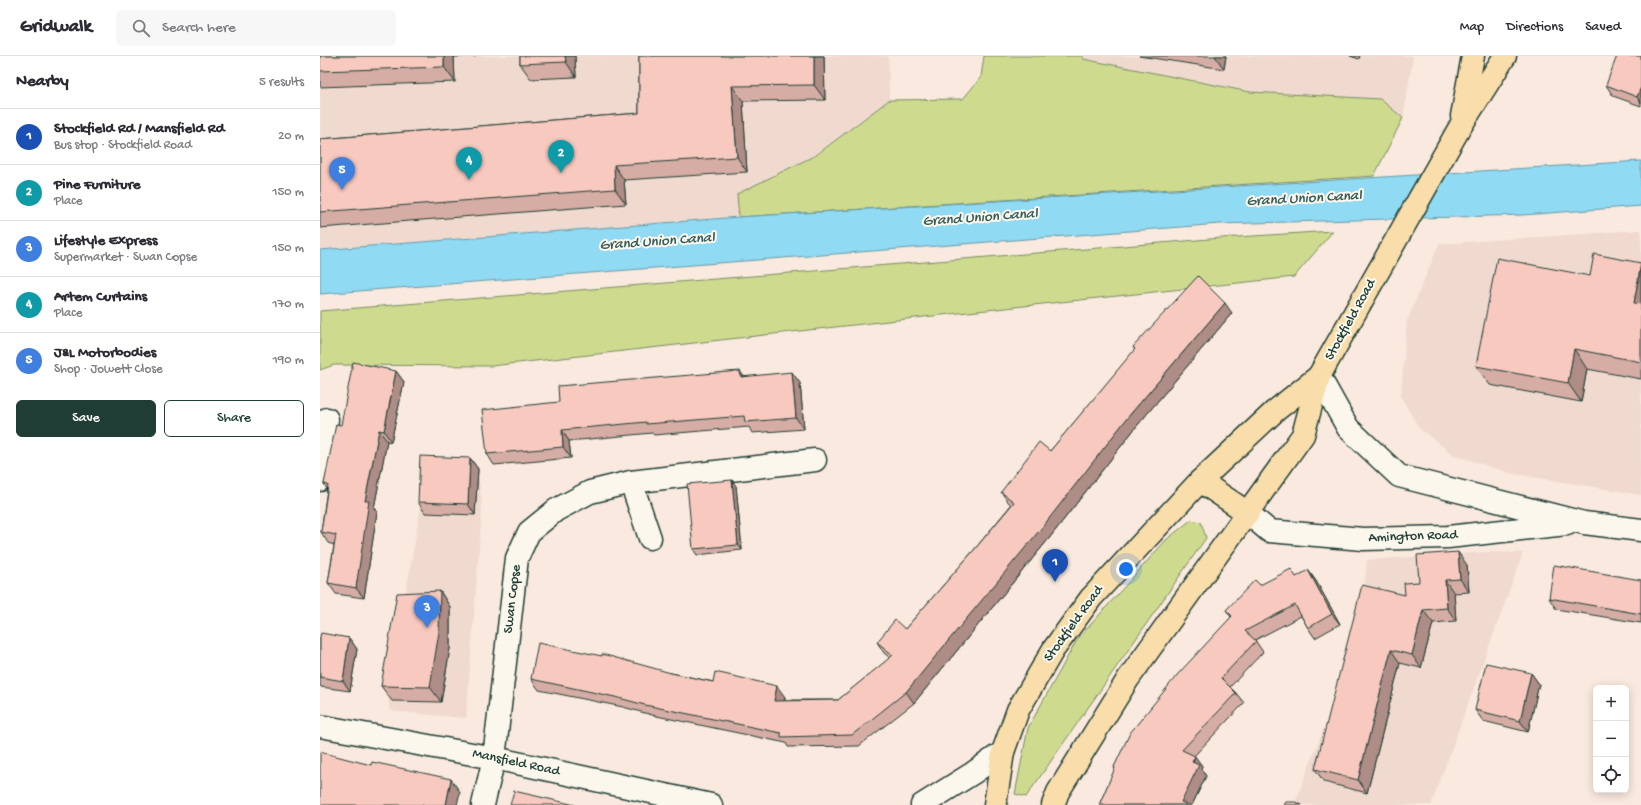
<!DOCTYPE html>
<html lang="en">
<head>
<meta charset="utf-8">
<style>
  body { margin:0; font-family:"Gochi Hand",sans-serif; background:#f7f7f7; color:#2b2b33 }
  .controls { position:absolute; right:12px; bottom:12px; display:grid; overflow:hidden; border-radius:6px; box-shadow:0 2px 10px #0003 }
  .controls button { width:36px; height:36px; display:grid; place-items:center; padding:0; border:0; border-bottom:1px solid #e1e1e2; background:#fff; color:#2b2b33; font:20px sans-serif }
  .you { position:absolute; left:806px; top:513px; width:14px; height:14px; margin:-10px; border:3px solid #fff; border-radius:50%; background:#1a73e8; box-shadow:0 0 0 6px #1a73e833 }
  .badge { display:grid; place-items:center; width:26px; height:26px; border-radius:50%; background:#1f3d34; color:#fff; font-size:13px; font-weight:700 }
  .pin { position:absolute; translate:-50% -33px; filter:drop-shadow(0 1px 2px #0008) }
  .pin::after { content:''; position:absolute; top:21px; width:14px; height:12px; background:inherit; clip-path:polygon(0 0,100% 0,50% 100%) }
  .list { margin:0; padding:0; list-style:none }
  h2 { display:flex; justify-content:space-between; align-items:center; height:52px; margin:0; padding:0 16px; font-size:17px }
  h2 small { font-size:13px; font-weight:400; color:#7c7c81 }
  .list li { display:grid; grid-template-columns:26px 1fr auto; gap:12px; align-items:center; box-sizing:border-box; height:56px; padding:0 16px; border-top:1px solid #e1e1e2 }
  .list b { display:block; font-size:15px; white-space:nowrap }
  .list p { margin:0; font-size:13px; white-space:nowrap; color:#7c7c81 }
  .list em { font-size:13px; font-style:normal; color:#7c7c81 }
  .actions { display:flex; gap:8px; padding:12px 16px }
  .actions a { flex:1; padding:9px 0; border:1px solid #1f3d34; border-radius:6px; text-align:center; font-size:14px; color:#1f3d34 }
  .actions .main { background:#1f3d34; color:#fff }
  .icon { flex:none; width:22px; height:22px; fill:none; stroke:currentColor; stroke-width:2; stroke-linecap:round; stroke-linejoin:round }
  .map { position:relative; flex:none; width:1321px; height:749px; overflow:hidden }
  header { display:flex; align-items:center; gap:24px; box-sizing:border-box; height:56px; padding:0 20px; background:#fff; border-bottom:1px solid #e1e1e2 }
  header strong { font-size:19px }
  nav { display:flex; gap:22px; margin-inline-start:auto; font-size:14px }
  .search { width:280px; height:36px; background:#f7f7f7; display:flex; align-items:center; gap:10px; box-sizing:border-box; padding:0 14px; border-radius:6px; color:#7c7c81; font-size:15px }
  main { display:flex }
  aside { flex:1; background:#fff }
  .map>svg:first-child { display:block }
</style>
</head>
<body>
<header>
<strong>Gridwalk</strong>
<div class="search"><svg class="icon" aria-label="search" viewBox="0 0 24 24"><circle cx="10" cy="10" r="6"/><path d="M15 15l6 6"/></svg>Search here</div>
<nav><a>Map</a><a>Directions</a><a>Saved</a></nav>
</header>
<main>
<aside>
<h2>Nearby<small>5 results</small></h2>
<ul class="list">
<li><span class="badge" style="background:#1a4fb4">1</span><div><b>Stockfield Rd / Mansfield Rd</b><p>Bus stop · Stockfield Road</p></div><em>20 m</em></li>
<li><span class="badge" style="background:#0f9aa8">2</span><div><b>Pine Furniture</b><p>Place</p></div><em>150 m</em></li>
<li><span class="badge" style="background:#3f7fe0">3</span><div><b>Lifestyle Express</b><p>Supermarket · Swan Copse</p></div><em>150 m</em></li>
<li><span class="badge" style="background:#0f9aa8">4</span><div><b>Artem Curtains</b><p>Place</p></div><em>170 m</em></li>
<li><span class="badge" style="background:#3f7fe0">5</span><div><b>J&amp;L Motorbodies</b><p>Shop · Jowett Close</p></div><em>190 m</em></li>
</ul>
<div class="actions"><a class="main">Save</a><a>Share</a></div>
</aside>
<div class="map">
<svg width="1321" height="749" viewBox="0 0 1321 749">
  <rect width="100%" height="100%" fill="#fae9de"/>
  <filter id="ink" filterUnits="userSpaceOnUse"><feTurbulence type="fractalNoise" baseFrequency=".025" numOctaves="2"/><feDisplacementMap in="SourceGraphic" scale="8" xChannelSelector="R" yChannelSelector="G"/><feConvolveMatrix kernelMatrix="1 2 1 2 8 2 1 2 1" color-interpolation-filters="sRGB"/></filter>
  <g filter="url(#ink)">
    <g fill="#f0d9cf">
      <polygon points="0,0 568,0 569,44 496,99 418,138 419,161 0,194"/>
      <polygon points="763,0 1093,0 1083,62 1060,43 930,36 763,3"/>
      <polygon points="1321,174 1321,439 1190,417 1134,399 1099,372 1081,341 1087,265 1119,188"/>
      <polygon points="108,411 158,413 162,453 146,662 70,655 68,639"/>
      <polygon points="1170,496 1203,497 1111,749 974,749 1015,644 1042,560 1047,504"/>
    </g>
    <g fill="#cedb8f" stroke="#768c62">
      <polygon points="664,0 763,0 763,3 930,36 1060,43 1083,62 1054,120 419,161 417,138 496,99 569,44 643,43 661,21"/>
      <polygon points="1013,175 974,221 648,256 171,310 14,309 0,314 0,255 902,182"/>
      <polygon points="871,464 881,466 886,482 706,741 695,738 708,672 757,584 846,484"/>
    </g>
    <polygon fill="#91daf3" stroke="#639ba7" points="1321,105 1321,150 1203,159 900,168 0,238 0,194 419,161"/>
    <g fill="none" stroke-linecap="round" stroke-linejoin="round">
      <g stroke="#1f3d34" stroke-width="25">
        <g id="minor">
          <polyline points="999,320 1028,372 1079,420 1264,467 1321,474"/>
          <polyline points="0,424 7,363"/>
          <polyline points="311,426 330,482"/>
          <polyline points="928,457 949,475 1043,483 1128,481 1247,468"/>
          <polyline points="0,670 174,702 391,749"/>
          <polyline points="163,749 174,702 197,502 209,476 236,454 270,436 311,426 495,404"/>
          <polyline points="602,749 653,717 683,696"/>
        </g>
      </g>
      <g stroke="#1f3d34" stroke-width="25">
        <g id="major">
          <polyline points="1142,60 1153,0"/>
          <polyline points="880,425 928,457"/>
          <polyline points="675,749 683,696 698,654 733,594 771,542 880,425 955,355 999,320"/>
          <polyline points="733,749 738,736 808,623 983,379 999,320 1140,71 1185,0"/>
        </g>
      </g>
      <use href="#minor" stroke="#fbf7ec" stroke-width="22"/>
      <use href="#major" stroke="#f9ddab" stroke-width="22"/>
    </g>
    <g fill="#d5ada4" stroke="#1f3d34">
      <polygon points="0,0 156,0 134,1 135,26 0,31"/>
      <polygon points="200,0 255,0 256,21 211,23 200,8"/>
      <polygon points="319,0 504,0 505,44 423,45 427,116 304,124 306,148 0,172 0,83 319,57"/>
      <polygon points="819,0 906,0 904,13"/>
      <polygon points="1030,0 1040,0 1039,3"/>
      <polygon points="1321,0 1321,50 1293,40 1286,29"/>
      <polygon points="1321,207 1321,323 1267,313 1261,346 1170,329 1156,310 1270,220"/>
      <polygon points="912,257 816,371 731,480 594,647 539,690 468,691 466,687 332,659 303,651 219,634 211,623 351,617 465,641 464,644 518,644 570,602 564,597 557,586 585,573 654,494 691,449 689,447 681,436 730,395 815,294 813,291"/>
      <polygon points="76,315 84,326 71,386 67,385 54,452 57,456 44,542 16,538 8,527 14,489 8,487 1,476 7,433 4,428 21,369"/>
      <polygon points="424,321 480,327 484,373 432,377 429,371 334,379 332,377 249,385 251,402 174,409 167,398 239,346"/>
      <polygon points="150,402 158,413 155,459 105,457 98,446"/>
      <polygon points="416,430 422,494 377,499 373,493"/>
      <polygon points="1147,509 1149,536 1134,537 1136,565 1113,567 1101,612 1080,607 1047,737 1004,726 995,713 1085,539 1099,526"/>
      <polygon points="988,514 996,525 1020,568 995,582 988,572 981,560 935,584 943,596 910,631 916,637 924,647 874,700 882,710 881,713 886,720 872,749 779,749 795,713 794,711 911,561 906,554 940,529 977,521"/>
      <polygon points="1321,524 1321,567 1236,553 1229,542"/>
      <polygon points="120,535 130,551 130,592 121,646 72,645 61,630"/>
      <polygon points="0,581 29,582 37,593 30,635 1,631 0,629"/>
      <polygon points="1211,617 1219,628 1208,676 1163,665 1155,654"/>
    </g>
    <g fill="#ae8d86" stroke="#1f3d34">
      <polygon points="124,0 133,0 134,1 135,26 124,11"/>
      <polygon points="245,0 255,0 256,21 246,6"/>
      <polygon points="494,0 504,0 505,44 494,29"/>
      <polygon points="895,0 906,0 904,13"/>
      <polygon points="412,30 423,45 427,116 417,101"/>
      <polygon points="1321,31 1321,47 1317,41"/>
      <polygon points="294,109 304,124 306,148 295,133"/>
      <polygon points="1321,209 1321,257 1314,247"/>
      <polygon points="905,247 912,257 816,371 731,480 594,647 586,636 808,361"/>
      <polygon points="1254,293 1267,313 1261,346 1248,327"/>
      <polygon points="76,315 84,326 71,386 64,375"/>
      <polygon points="420,315 428,326 421,321"/>
      <polygon points="472,316 480,327 484,373 476,362"/>
      <polygon points="59,374 67,385 54,452 57,456 44,542 36,532 45,445"/>
      <polygon points="242,374 249,385 251,402 243,391"/>
      <polygon points="150,402 158,413 155,459 148,448"/>
      <polygon points="412,424 416,430 422,494 418,489"/>
      <polygon points="1138,496 1147,509 1149,536 1140,523"/>
      <polygon points="988,514 996,525 1020,568 1012,558"/>
      <polygon points="1125,524 1134,537 1136,565 1127,552"/>
      <polygon points="120,535 130,551 130,592 121,646 110,631"/>
      <polygon points="1103,554 1113,567 1101,612 1092,599"/>
      <polygon points="29,582 37,593 30,635 23,625"/>
      <polygon points="1071,594 1080,607 1047,737 1038,724"/>
      <polygon points="1211,617 1219,628 1208,676 1200,665"/>
      <polygon points="457,630 465,641 461,655 454,645"/>
      <polygon points="875,700 882,710 881,713 886,720 872,749 864,749 861,746"/>
      <polygon points="131,723 140,736 137,749 126,749"/>
    </g>
    <g fill="#f8c9bf" stroke="#1f3d34">
      <polygon points="0,0 124,0 124,11 0,15"/>
      <polygon points="200,0 245,0 246,6 200,8"/>
      <polygon points="319,0 494,0 494,29 412,30 417,101 294,109 295,133 0,156 0,83 319,57"/>
      <polygon points="1297,0 1321,0 1321,31 1317,41 1286,29"/>
      <polygon points="1274,198 1321,207 1314,247 1321,248 1321,306 1254,293 1248,327 1156,310 1177,202 1270,220"/>
      <polygon points="878,220 905,247 808,361 724,469 586,636 532,679 461,681 461,677 325,649 295,641 211,623 218,587 282,600 282,598 351,617 393,626 395,616 457,630 454,645 518,644 573,599 557,586 575,564 585,573 654,494 694,446 681,436 719,386 730,395 815,293 813,291"/>
      <polygon points="33,306 76,315 64,375 59,374 45,445 49,445 36,532 8,527 16,479 1,476 8,429 4,428 16,368 21,369"/>
      <polygon points="420,315 421,321 472,316 476,362 425,366 424,360 326,368 326,366 242,374 243,391 167,398 162,354 239,346 238,330"/>
      <polygon points="100,400 150,402 148,448 98,446"/>
      <polygon points="412,424 418,489 373,493 367,428"/>
      <polygon points="1138,496 1140,523 1125,524 1127,552 1103,554 1092,599 1071,594 1038,724 995,713 1042,529 1085,539 1084,527 1099,526 1097,499"/>
      <polygon points="1234,509 1321,524 1321,558 1229,542"/>
      <polygon points="971,513 976,521 988,514 1012,558 988,572 975,549 925,575 936,585 901,622 916,637 862,694 875,700 872,706 879,709 861,746 867,748 866,749 779,749 795,712 794,711 810,677 858,618 912,560 906,554 935,524 940,529"/>
      <polygon points="120,535 119,576 110,631 61,630 77,537"/>
      <polygon points="1,577 29,582 23,625 0,621 0,581"/>
      <polygon points="1166,607 1211,617 1200,665 1155,654"/>
      <polygon points="0,696 51,709 52,706 131,723 126,749 0,749"/>
      <polygon points="194,735 255,749 190,749"/>
      <polygon points="966,746 975,746 982,749 964,749"/>
    </g>
  </g>
  <g text-anchor="middle" dominant-baseline="central" stroke-width="4" stroke-linejoin="round" paint-order="stroke">
    <g font-size="14" fill="#1f3d34" stroke="#fbf7ec">
      <text transform="translate(1031 264) rotate(-61)">Stockfield Road</text>
      <text transform="translate(1093 481) rotate(-2)">Amington Road</text>
      <text transform="translate(193 543) rotate(-83)">Swan Copse</text>
      <text transform="translate(754 568) rotate(-54)">Stockfield Road</text>
      <text transform="translate(196 707) rotate(12)">Mansfield Road</text>
    </g>
    <g font-size="15" font-style="italic" fill="#365c5a" stroke="#fbf7ec">
      <text transform="translate(984 143) rotate(-3)">Grand Union Canal</text>
      <text transform="translate(660 162) rotate(-4)">Grand Union Canal</text>
      <text transform="translate(337 186) rotate(-4)">Grand Union Canal</text>
    </g>
  </g>
</svg>
<div class="controls">
<button>+</button>
<button>−</button>
<button><svg class="icon" aria-label="locate" viewBox="0 0 24 24"><circle cx="12" cy="12" r="6"/><path d="M12 2v4M12 18v4M2 12h4M18 12h4"/></svg></button>
</div>
<div class="you"></div>
<div class="pin badge" style="left:735px;top:526px;background:#1a4fb4">1</div>
<div class="pin badge" style="left:241px;top:117px;background:#0f9aa8">2</div>
<div class="pin badge" style="left:107px;top:572px;background:#3f7fe0">3</div>
<div class="pin badge" style="left:149px;top:124px;background:#0f9aa8">4</div>
<div class="pin badge" style="left:22px;top:134px;background:#3f7fe0">5</div>
</div>
</main>
</body>
</html>
